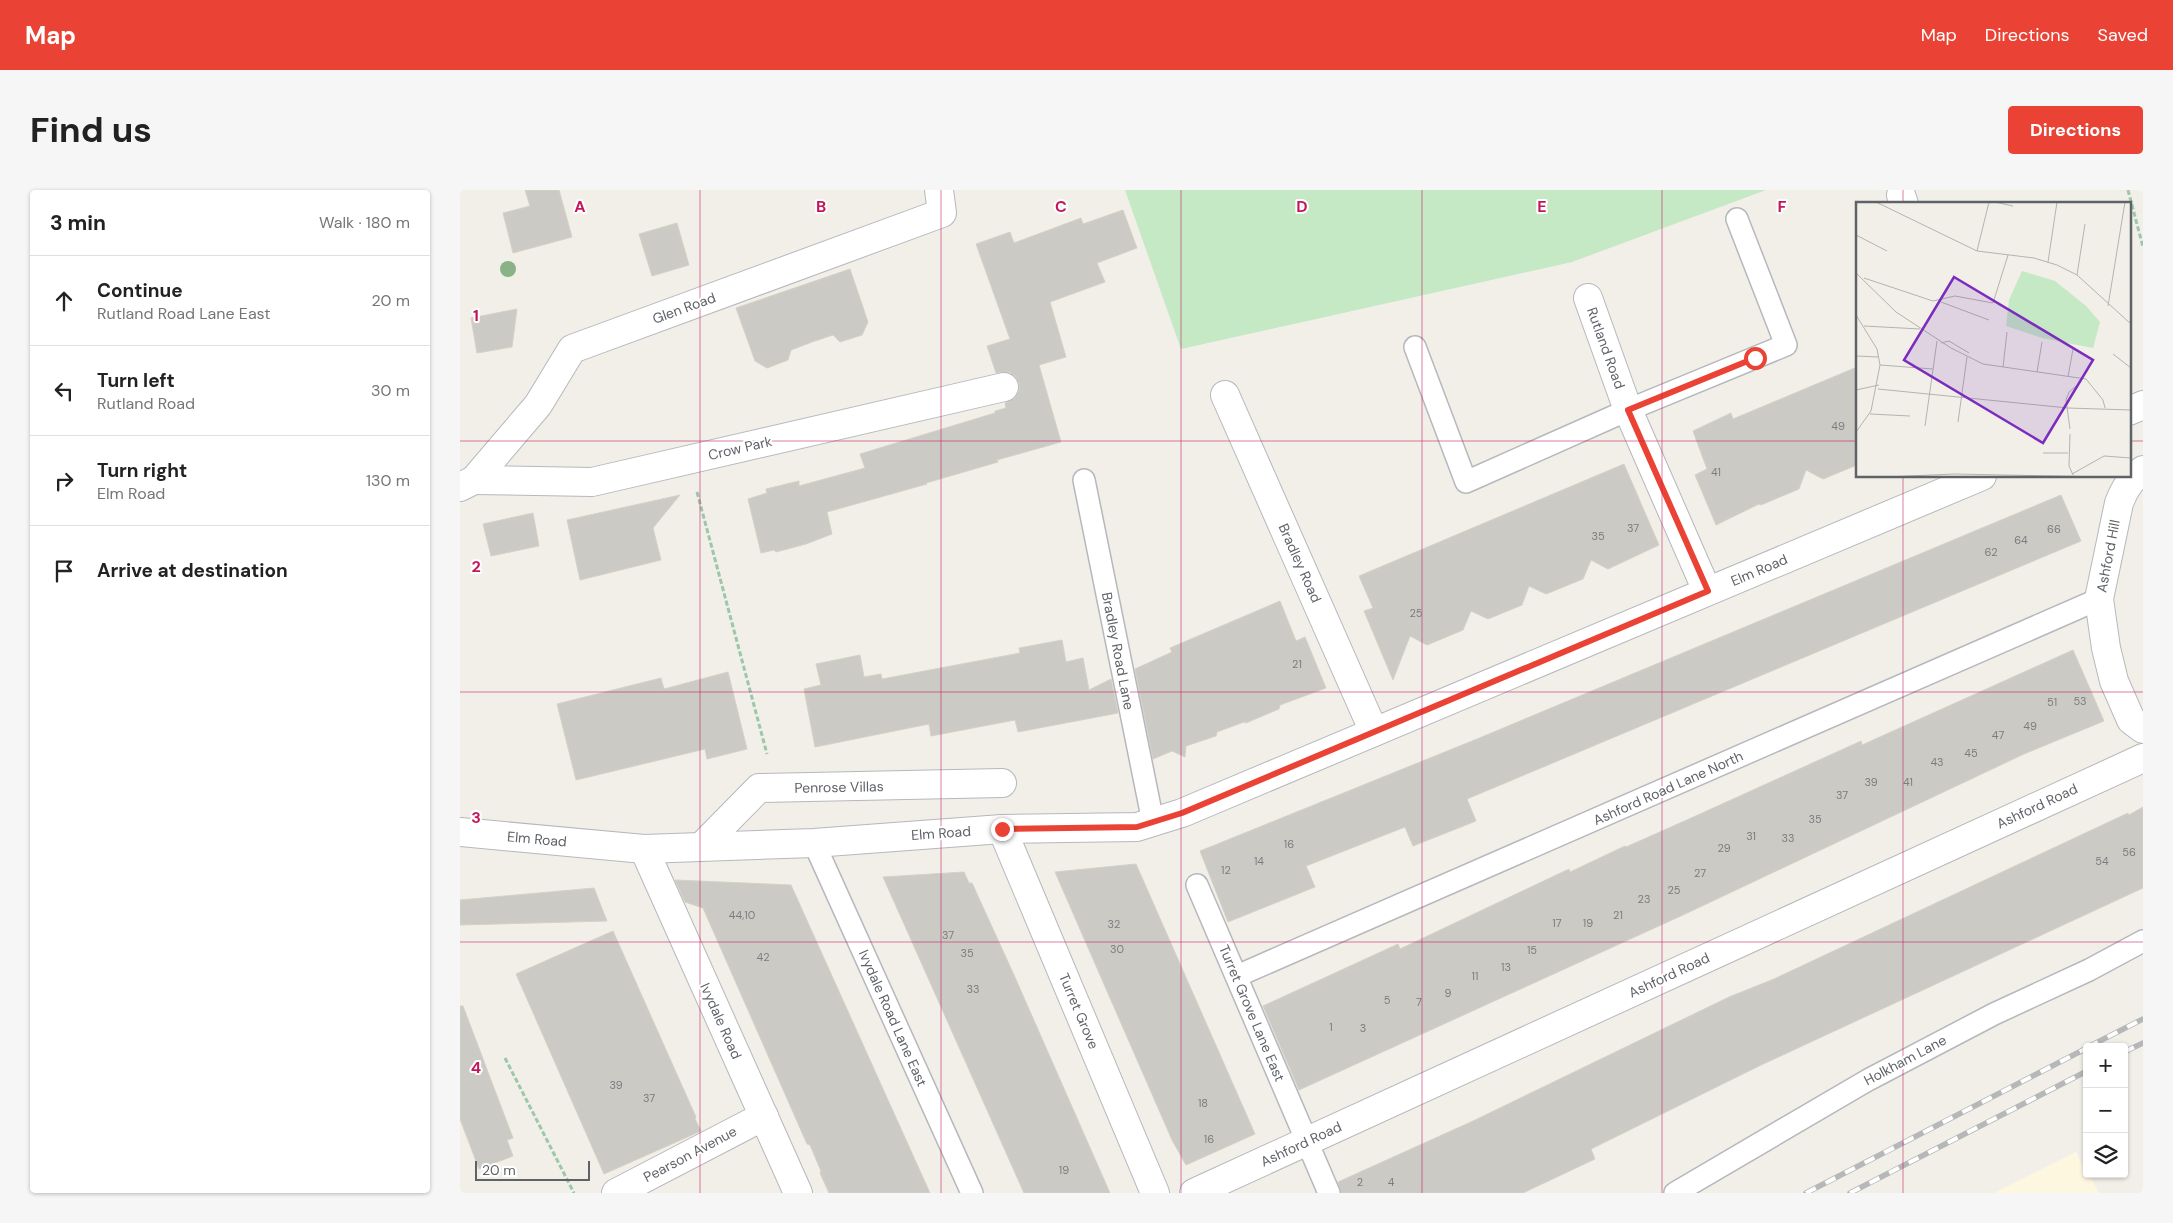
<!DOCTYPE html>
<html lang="en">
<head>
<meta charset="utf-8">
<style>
  body { margin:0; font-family:"DM Sans",sans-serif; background:#f6f6f6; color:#222 }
  .controls { position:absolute; right:15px; bottom:15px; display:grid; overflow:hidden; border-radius:5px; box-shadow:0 1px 4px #0004 }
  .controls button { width:45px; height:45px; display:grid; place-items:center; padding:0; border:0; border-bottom:1px solid #e0e0e0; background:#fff; color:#222; font:25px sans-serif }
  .scale { position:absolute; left:15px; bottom:12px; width:115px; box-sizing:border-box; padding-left:5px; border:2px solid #5f6368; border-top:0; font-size:14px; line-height:18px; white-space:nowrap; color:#5f6368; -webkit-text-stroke:4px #fff; paint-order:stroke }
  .stop { position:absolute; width:15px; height:15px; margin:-11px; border:4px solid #ea4335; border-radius:50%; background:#fff }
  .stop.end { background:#ea4335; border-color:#fff; box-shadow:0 1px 5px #0008 }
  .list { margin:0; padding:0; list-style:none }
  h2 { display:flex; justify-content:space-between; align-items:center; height:65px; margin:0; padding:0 20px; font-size:21px }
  h2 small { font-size:16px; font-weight:400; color:#767676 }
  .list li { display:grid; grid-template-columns:32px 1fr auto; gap:15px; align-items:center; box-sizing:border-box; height:90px; padding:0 20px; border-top:1px solid #e0e0e0 }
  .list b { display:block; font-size:19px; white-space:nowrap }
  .list p { margin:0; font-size:16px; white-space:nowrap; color:#767676 }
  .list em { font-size:16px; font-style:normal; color:#767676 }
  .icon { flex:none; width:28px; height:28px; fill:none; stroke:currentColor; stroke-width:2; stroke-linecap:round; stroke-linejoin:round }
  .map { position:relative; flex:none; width:1683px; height:1003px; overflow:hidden; border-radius:5px }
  header { display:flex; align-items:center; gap:30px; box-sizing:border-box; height:70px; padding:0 25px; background:#ea4335; color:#fff }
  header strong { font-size:24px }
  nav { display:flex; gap:28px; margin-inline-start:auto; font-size:18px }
  .intro { display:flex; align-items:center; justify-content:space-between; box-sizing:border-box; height:120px; padding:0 30px }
  h1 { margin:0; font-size:35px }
  .button { padding:12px 22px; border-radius:5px; background:#ea4335; color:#fff; font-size:18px; font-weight:700 }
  main { display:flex; gap:30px; padding:0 30px }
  aside { flex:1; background:#fff; border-radius:5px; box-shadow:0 1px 4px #0004 }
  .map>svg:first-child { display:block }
</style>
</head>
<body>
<header>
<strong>Map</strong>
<nav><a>Map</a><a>Directions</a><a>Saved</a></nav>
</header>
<div class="intro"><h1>Find us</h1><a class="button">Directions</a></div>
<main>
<aside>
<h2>3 min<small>Walk · 180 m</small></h2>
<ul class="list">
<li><svg class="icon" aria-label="ahead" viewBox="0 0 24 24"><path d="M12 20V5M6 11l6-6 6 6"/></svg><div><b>Continue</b><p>Rutland Road Lane East</p></div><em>20 m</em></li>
<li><svg class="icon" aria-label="left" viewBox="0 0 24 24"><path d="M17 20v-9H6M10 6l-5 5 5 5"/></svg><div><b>Turn left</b><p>Rutland Road</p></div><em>30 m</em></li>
<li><svg class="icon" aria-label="right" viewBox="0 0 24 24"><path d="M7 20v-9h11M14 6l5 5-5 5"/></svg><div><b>Turn right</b><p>Elm Road</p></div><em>130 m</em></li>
<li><svg class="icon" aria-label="arrive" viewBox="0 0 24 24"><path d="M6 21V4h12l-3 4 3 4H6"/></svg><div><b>Arrive at destination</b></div></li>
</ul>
</aside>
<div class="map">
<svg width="1683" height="1003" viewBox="0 0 1683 1003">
  <rect width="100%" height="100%" fill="#f1efe8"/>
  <polygon fill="#fef7e0" points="1616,962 1627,984 1629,984 1639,1003 1534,1003"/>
  <polygon fill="#c5e8c5" points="665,0 1306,0 1112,72 721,159"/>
  <g fill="#cccac5" stroke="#d6d1c6">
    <polygon points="65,0 99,0 112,47 53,63 43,23 70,16"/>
    <polygon points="663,20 677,58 637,73 645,92 590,112 606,167 579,175 601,252 537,270 538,272 466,293 467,294 367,322 372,344 346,354 316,362 314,360 301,363 288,309 307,303 306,299 339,291 339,296 405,278 400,264 535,223 535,221 546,218 545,213 555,208 559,201 559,193 555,186 549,182 536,183 527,156 550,149 516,54 550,42 554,53 621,28 623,34"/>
    <polygon points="217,33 229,75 192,86 179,44"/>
    <polygon points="390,79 408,132 402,145 380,152 373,145 352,152 331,160 328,170 307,178 295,171 276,118"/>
    <polygon points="57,119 52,157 17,163 11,128"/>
    <polygon points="1397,177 1397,275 1363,289 1346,280 1339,299 1301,315 1299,314 1256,335 1235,285 1247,279 1233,241 1271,223 1273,229"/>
    <polygon points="1164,274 1199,355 1148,379 1131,370 1123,389 1086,404 1069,396 1062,415 1028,429 1011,421 1003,440 967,455 950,446 933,490 904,421 913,418 899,386"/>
    <polygon points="220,305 193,338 201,370 120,390 107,330"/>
    <polygon points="1601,305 1621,351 1007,609 1016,631 953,656 945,637 846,676 855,697 768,732 740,661 1017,549"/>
    <polygon points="73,323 79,356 31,366 23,334"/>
    <polygon points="820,411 836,451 845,447 866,498 820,515 819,519 786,533 784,532 757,542 756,546 726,556 725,567 712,561 693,569 675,479 712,462 710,458"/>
    <polygon points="602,450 606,472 623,468 629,500 651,489 658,523 558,542 555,530 471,546 469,534 355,557 344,499 361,495 356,474 400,465 404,487 421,484 422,489 560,463 559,458"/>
    <polygon points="1613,460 1644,531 1564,564 1223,725 839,900 803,816 938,754 940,759 1109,679 1110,682 1165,656 1166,657 1229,629 1401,551 1402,555"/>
    <polygon points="268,482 287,559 247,569 245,559 116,590 97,514 201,488 204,499"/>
    <polygon points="1683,617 1683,698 1299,876 1131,959 1135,969 1063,1003 881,1003 878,992 1013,931 1269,807 1314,789 1668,623 1669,625"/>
    <polygon points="676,674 795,944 726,975 712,950 595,682"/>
    <polygon points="504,682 509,693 512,693 554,785 650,1003 564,1003 423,687"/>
    <polygon points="215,690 331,695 470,1003 369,1003 360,983 361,981 350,955 347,954 243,718 225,712"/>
    <polygon points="134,698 147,731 0,735 0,710"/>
    <polygon points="153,741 236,927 235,929 241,941 144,984 56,784"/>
    <polygon points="0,816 3,816 53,948 47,950 53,966 19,979 0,929"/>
  </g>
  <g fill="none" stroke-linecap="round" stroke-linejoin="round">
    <g stroke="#b5b8bc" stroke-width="24">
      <g id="service">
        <polyline points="955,157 1006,292 1168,220 1326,155 1277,29"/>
        <polyline points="624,290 693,632"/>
        <polyline points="354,653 512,1003"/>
        <polyline points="737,695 869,1003"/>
        <polyline points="777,786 1639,409"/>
        <polyline points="1215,1003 1408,890 1534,824 1629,780 1683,751"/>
      </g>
    </g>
    <g stroke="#b5b8bc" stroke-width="30">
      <g id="minor">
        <polyline points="1441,5 1444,14"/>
        <polyline points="1128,108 1168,220 1247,401"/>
        <polyline points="765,205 914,542"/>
        <polyline points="1669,221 1683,215"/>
        <path d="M1683,280c-13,10 -18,18 -24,33l-20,96 7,49 8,33 17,39 12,9"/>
        <polyline points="14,290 132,292 544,197"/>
        <polyline points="0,297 14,290 78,215 112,159 482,23 479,0"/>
        <polyline points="542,639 695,1003"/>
        <polyline points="0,642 184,659 354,653 542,639 677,637 722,623 1522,286"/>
        <polyline points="241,657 299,598 542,593"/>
        <polyline points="184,659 338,1003"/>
        <polyline points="156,1003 304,926"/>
        <polyline points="734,1003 1683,568"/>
      </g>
    </g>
    <g stroke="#9cc7a9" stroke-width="3" stroke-dasharray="5 2.5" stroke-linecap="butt">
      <polyline points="1668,0 1683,57"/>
      <polyline points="237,302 307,564"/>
      <polyline points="45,868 114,1003"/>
    </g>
    <use href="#service" stroke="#fff" stroke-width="21"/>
    <use href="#minor" stroke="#fff" stroke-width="28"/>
    <g stroke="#b6b7b8" stroke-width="5.5">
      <g id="rail">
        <polyline points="1628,857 1683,829"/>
        <polyline points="1664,862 1683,853"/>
        <polyline points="1346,1003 1627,858"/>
        <polyline points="1390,1003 1627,881"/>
      </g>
    </g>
    <use href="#rail" stroke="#fff" stroke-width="4" stroke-dasharray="11" stroke-linecap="butt"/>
  </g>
  <circle fill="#89b387" cx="48" cy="79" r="8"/>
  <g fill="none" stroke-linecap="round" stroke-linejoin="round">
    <polyline stroke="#ea4335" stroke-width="6" points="542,639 677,637 722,623 1248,401 1168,220 1295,168"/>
  </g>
  <path fill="none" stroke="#c2185b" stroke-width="1" stroke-opacity="0.55" d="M240,0v1003M481,0v1003M721,0v1003M962,0v1003M1202,0v1003M1443,0v14M0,251h1397M1669,251h14M1443,286v717M0,502h1683M0,752h1683"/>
  <g text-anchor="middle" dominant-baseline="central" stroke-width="4" stroke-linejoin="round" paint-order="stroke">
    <g font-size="11" fill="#7a7d7f">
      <text x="1378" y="236">49</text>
      <text x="1256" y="282">41</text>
      <text x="1173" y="338">37</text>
      <text x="1594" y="339">66</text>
      <text x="1138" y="346">35</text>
      <text x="1561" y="350">64</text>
      <text x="1531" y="362">62</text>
      <text x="956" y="423">25</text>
      <text x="837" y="474">21</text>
      <text x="1620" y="511">53</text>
      <text x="1592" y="512">51</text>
      <text x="1570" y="536">49</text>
      <text x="1538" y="545">47</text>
      <text x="1511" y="563">45</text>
      <text x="1477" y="572">43</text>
      <text x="1411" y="592">39</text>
      <text x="1448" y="592">41</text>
      <text x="1382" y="605">37</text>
      <text x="1355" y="629">35</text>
      <text x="1291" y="646">31</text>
      <text x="1328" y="648">33</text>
      <text x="829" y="654">16</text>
      <text x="1264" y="658">29</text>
      <text x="1669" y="662">56</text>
      <text x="799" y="671">14</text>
      <text x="1642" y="671">54</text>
      <text x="766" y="680">12</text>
      <text x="1240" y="683">27</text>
      <text x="1214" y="700">25</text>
      <text x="1184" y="709">23</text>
      <text x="282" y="725">44,10</text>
      <text x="1158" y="725">21</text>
      <text x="1097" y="733">17</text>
      <text x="1128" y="733">19</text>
      <text x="654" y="734">32</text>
      <text x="488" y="745">37</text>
      <text x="657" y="759">30</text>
      <text x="1072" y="760">15</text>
      <text x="507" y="763">35</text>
      <text x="303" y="767">42</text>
      <text x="1046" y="777">13</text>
      <text x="1015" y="786">11</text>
      <text x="513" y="799">33</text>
      <text x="988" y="803">9</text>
      <text x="927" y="810">5</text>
      <text x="959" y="812">7</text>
      <text x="871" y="837">1</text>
      <text x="903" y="838">3</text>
      <text x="156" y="895">39</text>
      <text x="189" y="908">37</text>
      <text x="743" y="913">18</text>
      <text x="749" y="949">16</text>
      <text x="604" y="980">19</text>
      <text x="900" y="992">2</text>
      <text x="931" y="992">4</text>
    </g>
    <g font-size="14" fill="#5f6368" stroke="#fff">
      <text transform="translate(224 118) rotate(-20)">Glen Road</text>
      <text transform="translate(1146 158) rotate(70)">Rutland Road</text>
      <text transform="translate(280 258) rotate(-13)">Crow Park</text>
      <text transform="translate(1648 366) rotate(-79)">Ashford Hill</text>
      <text transform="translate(840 373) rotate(66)">Bradley Road</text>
      <text transform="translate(1299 380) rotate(-23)">Elm Road</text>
      <text transform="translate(658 461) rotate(79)">Bradley Road Lane</text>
      <text transform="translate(379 597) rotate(-1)">Penrose Villas</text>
      <text transform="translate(1208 598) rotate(-24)">Ashford Road Lane North</text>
      <text transform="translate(1577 616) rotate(-25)">Ashford Road</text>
      <text transform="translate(481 643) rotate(-4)">Elm Road</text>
      <text transform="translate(77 649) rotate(5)">Elm Road</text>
      <text transform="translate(1209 785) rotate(-25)">Ashford Road</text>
      <text transform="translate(619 821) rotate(67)">Turret Grove</text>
      <text transform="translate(792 823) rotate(67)">Turret Grove Lane East</text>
      <text transform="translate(433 828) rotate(66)">Ivydale Road Lane East</text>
      <text transform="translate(261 831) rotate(66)">Ivydale Road</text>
      <text transform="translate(1445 870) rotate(-28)">Holkham Lane</text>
      <text transform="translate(841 954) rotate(-25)">Ashford Road</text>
      <text transform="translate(230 964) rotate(-28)">Pearson Avenue</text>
    </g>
  </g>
  <g transform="translate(1396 12)">
    <rect width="275" height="275" fill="#f1efe8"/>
    <path d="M166,69l33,10 31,25 14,16 -7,26 -51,-10 -36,-12 3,-26z" fill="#c5e8c5"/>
    <path fill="none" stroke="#b3b3b1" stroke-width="1" d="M20,0l101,49 57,7 23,7 20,10 54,49M139,0l18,4M0,33l31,16M121,49l12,-49M192,60l9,-60M0,71l40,39 55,36 32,16 103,15 17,21 2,8M221,73l8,-51M8,76l69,23 22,-5 38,7 15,-48M85,100l48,18M252,104l17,-104M0,113l21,34 3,16 -9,46 -15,21M8,124l56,3M85,141l8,-2 20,12M257,152l18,14M0,154l23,1M24,163l53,4M147,165l4,-35M181,170l5,-30M212,175l5,-28M22,187l190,19 63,2M0,188l23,-5M14,212l40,2M102,220l9,-65M69,224l12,-85M214,227l-4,-29 3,-8 11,-9M214,232l-1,32 4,9M187,251h25M216,272l32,-18 27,2M30,275l68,-3 152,3"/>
    <path fill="#7b2cbf" fill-opacity="0.15" stroke="#7b2cbf" stroke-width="2.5" d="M98,75l139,83 -50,83 -139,-83z"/>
    <rect width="275" height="275" fill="none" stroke="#5f6368" stroke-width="2.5"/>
  </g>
  <g font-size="16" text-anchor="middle" font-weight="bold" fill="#c2185b" stroke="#fff" stroke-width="4" stroke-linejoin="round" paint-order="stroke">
    <text x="120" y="22">A</text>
    <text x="361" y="22">B</text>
    <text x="601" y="22">C</text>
    <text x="842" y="22">D</text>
    <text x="1082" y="22">E</text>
    <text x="1322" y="22">F</text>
    <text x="16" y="131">1</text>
    <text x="16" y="382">2</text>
    <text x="16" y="633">3</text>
    <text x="16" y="883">4</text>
  </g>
</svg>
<div class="controls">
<button>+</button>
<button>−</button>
<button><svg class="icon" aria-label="layers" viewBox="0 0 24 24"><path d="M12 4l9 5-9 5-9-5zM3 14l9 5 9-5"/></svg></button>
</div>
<div class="scale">20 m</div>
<div class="stop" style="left:1295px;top:168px"></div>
<div class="stop end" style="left:542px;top:639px"></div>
</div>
</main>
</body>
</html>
